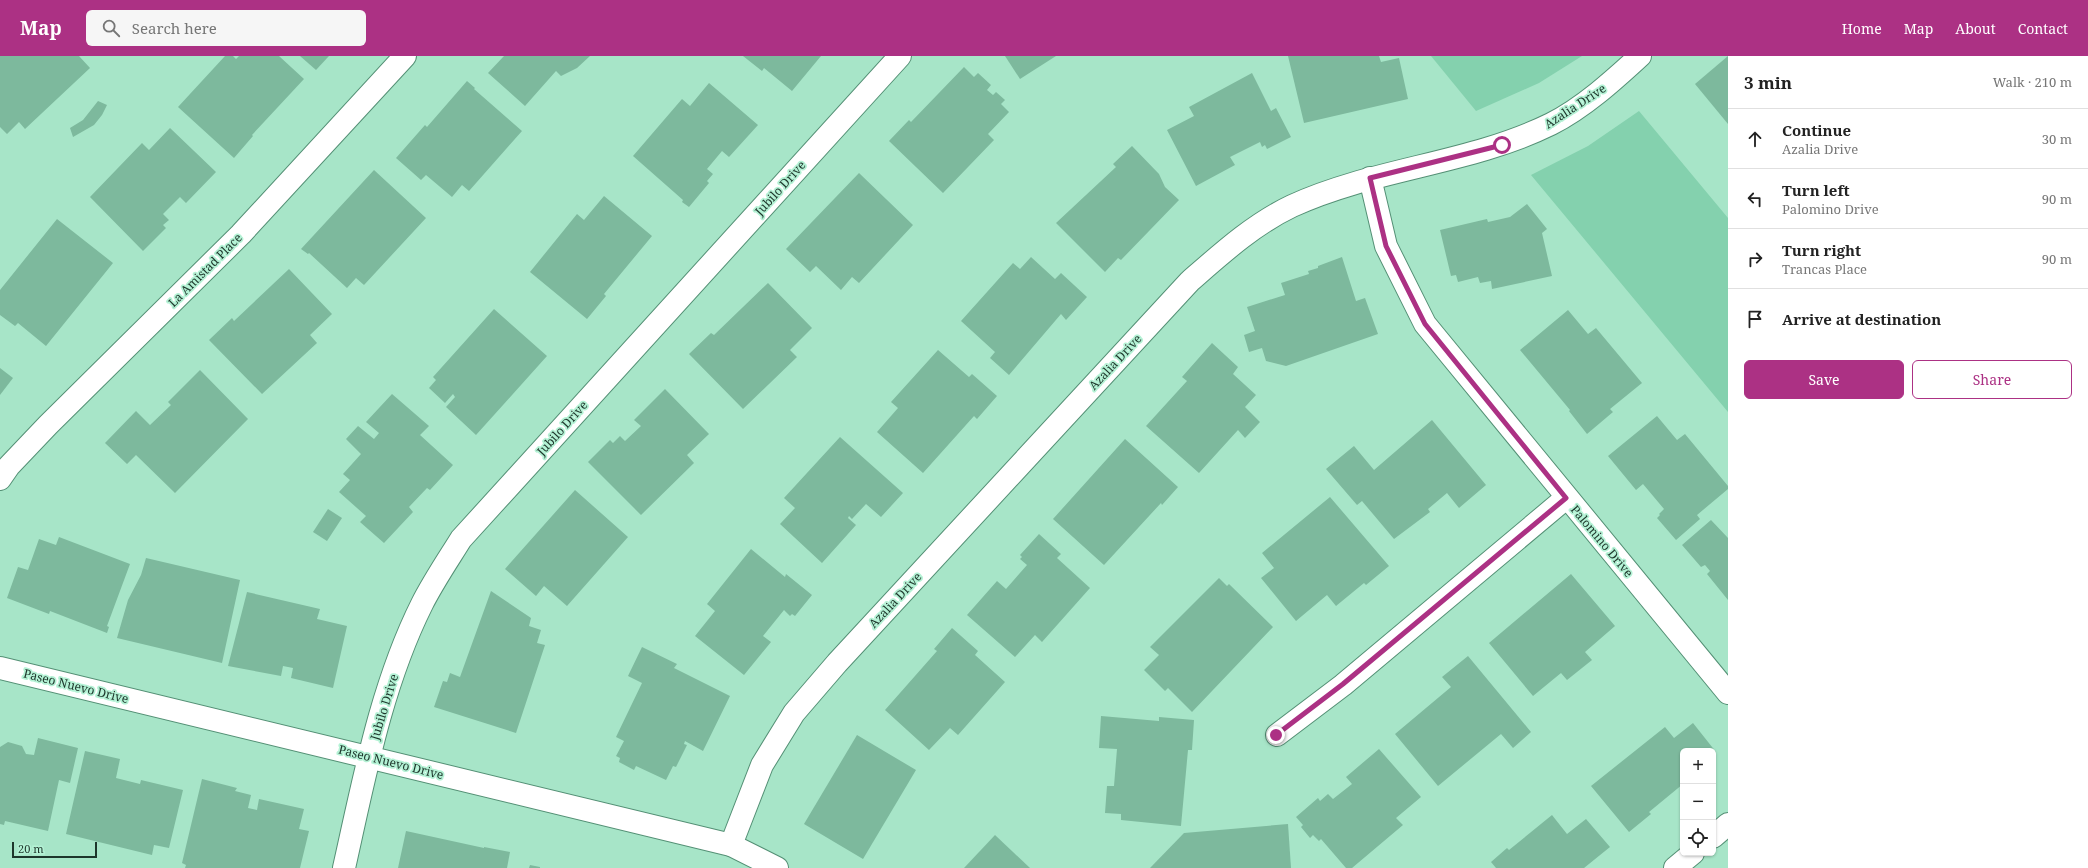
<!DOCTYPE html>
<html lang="en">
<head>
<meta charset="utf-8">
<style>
  body { margin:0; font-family:"Noto Serif",serif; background:#f6f6f6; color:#222 }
  .controls { position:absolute; right:12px; bottom:12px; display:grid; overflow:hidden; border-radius:6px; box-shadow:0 1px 3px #0004 }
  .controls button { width:36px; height:36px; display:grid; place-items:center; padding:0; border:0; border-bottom:1px solid #e0e0e0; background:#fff; color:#222; font:20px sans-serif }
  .scale { position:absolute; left:12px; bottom:10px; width:85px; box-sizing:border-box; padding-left:4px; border:2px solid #1d362b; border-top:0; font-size:11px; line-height:14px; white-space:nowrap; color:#1d362b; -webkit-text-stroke:3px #b4f2d5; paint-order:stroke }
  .stop { position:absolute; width:12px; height:12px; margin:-9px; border:3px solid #ac3184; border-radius:50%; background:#fff }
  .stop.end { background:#ac3184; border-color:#fff; box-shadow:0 1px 4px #0008 }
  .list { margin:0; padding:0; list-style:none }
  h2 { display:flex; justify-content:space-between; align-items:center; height:52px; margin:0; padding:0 16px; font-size:17px }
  h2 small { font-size:13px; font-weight:400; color:#767676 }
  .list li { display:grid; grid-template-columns:26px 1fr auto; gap:12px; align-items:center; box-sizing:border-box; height:60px; padding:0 16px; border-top:1px solid #e0e0e0 }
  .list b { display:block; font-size:15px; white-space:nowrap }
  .list p { margin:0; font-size:13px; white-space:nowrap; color:#767676 }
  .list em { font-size:13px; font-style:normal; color:#767676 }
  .actions { display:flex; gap:8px; padding:12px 16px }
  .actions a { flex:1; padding:9px 0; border:1px solid #ac3184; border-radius:6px; text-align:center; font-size:14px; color:#ac3184 }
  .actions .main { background:#ac3184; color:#fff }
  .icon { flex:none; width:22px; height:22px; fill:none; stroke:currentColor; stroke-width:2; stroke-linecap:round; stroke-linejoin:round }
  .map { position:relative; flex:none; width:1728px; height:812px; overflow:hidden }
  header { display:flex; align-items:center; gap:24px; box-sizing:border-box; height:56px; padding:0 20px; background:#ac3184; color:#fff }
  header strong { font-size:19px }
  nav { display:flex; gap:22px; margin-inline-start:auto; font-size:14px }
  .search { width:280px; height:36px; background:#f6f6f6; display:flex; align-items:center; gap:10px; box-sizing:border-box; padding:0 14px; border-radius:6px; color:#767676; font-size:15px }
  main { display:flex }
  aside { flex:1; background:#fff }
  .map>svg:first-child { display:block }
</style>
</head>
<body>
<header>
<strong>Map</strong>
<div class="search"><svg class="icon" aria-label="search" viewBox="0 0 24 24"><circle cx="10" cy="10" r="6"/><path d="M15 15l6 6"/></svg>Search here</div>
<nav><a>Home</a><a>Map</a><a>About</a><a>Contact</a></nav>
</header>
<main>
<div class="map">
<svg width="1728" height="812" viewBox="0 0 1728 812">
  <rect width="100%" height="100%" fill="#a7e5c8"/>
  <g fill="#84d1ae">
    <polygon points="1431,0 1582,0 1539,27 1476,55"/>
    <polygon points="1639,55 1728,162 1728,356 1531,119 1588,90"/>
  </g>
  <g fill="#7db99d">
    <polygon points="0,0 79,0 90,12 25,73 19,66 7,78 0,71"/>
    <polygon points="225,0 233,0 236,3 239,0 279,0 304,23 252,79 253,80 234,102 178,51"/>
    <polygon points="300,0 329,0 316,14"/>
    <polygon points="504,0 590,0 577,12 561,20 556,15 525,50 488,17"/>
    <polygon points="743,0 821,0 792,35 764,12 762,15"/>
    <polygon points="1005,0 1056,0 1020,23"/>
    <polygon points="1288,0 1379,0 1381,6 1399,2 1408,43 1304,67"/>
    <polygon points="1728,0 1728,68 1695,28"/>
    <polygon points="964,11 974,21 978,17 991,29 987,34 993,39 996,36 1005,44 1001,48 1009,56 988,78 994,84 943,137 889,85 909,64 911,66"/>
    <polygon points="1252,17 1271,55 1276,52 1291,81 1267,93 1265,89 1262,91 1260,86 1230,101 1235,109 1196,130 1167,74 1194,60 1189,51"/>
    <polygon points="467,25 475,32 474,33 522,75 469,135 462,129 452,141 426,119 421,124 396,102 425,69 427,71"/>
    <polygon points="709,27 758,69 729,101 722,95 707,113 713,118 707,125 709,127 689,151 682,146 683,144 633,100 682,43 690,50"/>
    <polygon points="98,45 107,49 102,59 94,69 73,81 70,72 83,64"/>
    <polygon points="170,72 216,116 186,147 180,141 163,158 169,164 163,169 166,172 143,195 90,141 142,87 149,94"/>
    <polygon points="1132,90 1159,118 1165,131 1179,144 1121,204 1118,202 1105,216 1056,167 1116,111 1113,108"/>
    <polygon points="374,114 426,162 364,229 356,222 347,232 309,197 308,198 301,193"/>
    <polygon points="859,117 913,169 859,227 852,221 841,234 816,210 810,216 786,193"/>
    <polygon points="604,140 652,180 604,238 606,240 587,263 530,216 577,158 584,164"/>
    <polygon points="1527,148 1547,173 1542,177 1552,220 1492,233 1491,225 1480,227 1478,221 1458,226 1456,219 1451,220 1440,174 1487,163 1488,166 1510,161"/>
    <polygon points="57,163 113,207 46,290 18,267 15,270 0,259 0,234"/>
    <polygon points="1031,201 1055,223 1061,217 1087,241 1066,264 1061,258 1009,319 990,302 995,296 961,265 1013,207 1020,213"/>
    <polygon points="1342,201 1356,245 1365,242 1378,278 1286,310 1266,305 1262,292 1249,296 1244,279 1255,275 1247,251 1285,239 1281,227 1309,218 1308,215 1318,212 1318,210"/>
    <polygon points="289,213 332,258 310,279 317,287 262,338 209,284 232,262 234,265"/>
    <polygon points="768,227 812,272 790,294 797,301 743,353 689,298 711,277 714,279"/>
    <polygon points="494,253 547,300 476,379 446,351 455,341 453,338 445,347 429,332 436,324 433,321"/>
    <polygon points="1568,254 1588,278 1596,272 1642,327 1610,353 1613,356 1587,378 1569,355 1570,354 1520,294"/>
    <polygon points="1212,287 1238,311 1233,318 1256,339 1245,351 1260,366 1245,382 1238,374 1199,417 1146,370 1187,325 1182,321"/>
    <polygon points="938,294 969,321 972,318 997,340 977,363 974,360 923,417 877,376 898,352 891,346"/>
    <polygon points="0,312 13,322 0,339"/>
    <polygon points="200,314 248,363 175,437 136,399 127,408 105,387 136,355 150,369 171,349 168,346"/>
    <polygon points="665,333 709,378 687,399 694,407 641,459 588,406 610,384 613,387 620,380 625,385 641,370 634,364"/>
    <polygon points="392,338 429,370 420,379 453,409 430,434 427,432 409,451 413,456 384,487 360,466 366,460 339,436 350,424 343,418 361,398 346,383 358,370 374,383 379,377 366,366"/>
    <polygon points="1657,360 1677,384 1685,378 1728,430 1728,433 1697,459 1700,463 1676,484 1657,462 1660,459 1659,458 1664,453 1643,428 1636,434 1608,400"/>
    <polygon points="1432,364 1486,429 1459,452 1447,437 1428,453 1430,456 1394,483 1362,445 1357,449 1326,413 1354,390 1374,414"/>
    <polygon points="840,381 903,437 881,461 866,448 852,463 849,460 848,462 856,469 822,507 780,468 795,452 784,442"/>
    <polygon points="1125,383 1178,431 1162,449 1161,447 1104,509 1053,463"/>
    <polygon points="575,434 628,481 567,550 544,530 536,540 505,513"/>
    <polygon points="1330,441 1389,510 1366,529 1364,527 1336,550 1327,539 1296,565 1261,522 1274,512 1262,497"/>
    <polygon points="328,453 342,462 327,485 313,476"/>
    <polygon points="1711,464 1728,482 1728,544 1707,518 1710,515 1705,509 1701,511 1682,489"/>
    <polygon points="1039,478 1061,498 1057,502 1090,532 1042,586 1035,579 1015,601 967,559 997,525 1006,533 1027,509 1020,503 1022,501 1020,499"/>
    <polygon points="59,481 130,508 107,570 109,571 107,577 50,555 49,558 7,542 18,511 28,514 39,483 56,489"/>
    <polygon points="751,493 785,521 786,518 812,539 795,560 792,558 790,560 784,554 763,580 771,586 744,619 695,580 715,555 707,548"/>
    <polygon points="146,502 240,524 222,607 117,582 128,544 141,519"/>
    <polygon points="1571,518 1615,570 1585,596 1592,604 1567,624 1561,617 1533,640 1489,587"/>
    <polygon points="1219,522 1227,530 1229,528 1273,571 1192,656 1168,632 1165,635 1144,614 1159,599 1150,591"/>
    <polygon points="491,535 531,562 529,570 541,574 537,587 545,589 516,677 434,651 443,625 447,626 450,617 460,621"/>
    <polygon points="247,536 320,553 317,563 347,570 333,632 291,622 293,612 283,610 281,620 228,610"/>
    <polygon points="952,572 978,595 975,599 1005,626 958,679 950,672 929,694 885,654 937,595 934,593"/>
    <polygon points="642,591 677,608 674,612 730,640 703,695 685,685 684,688 687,689 676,711 673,710 666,724 636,710 634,714 619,706 620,702 616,700 624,685 616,681 642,627 628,620"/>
    <polygon points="1468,600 1531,676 1513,692 1501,678 1438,730 1395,678 1451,631 1442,621"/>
    <polygon points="1101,660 1159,665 1159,661 1194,664 1192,694 1188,694 1181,770 1121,764 1121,758 1105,757 1107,730 1114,730 1117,693 1099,692"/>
    <polygon points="1693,667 1716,696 1713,698 1713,695 1683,695 1683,728 1649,756 1651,758 1629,776 1591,730 1665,671 1674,682"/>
    <polygon points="857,679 916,714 863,803 804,768"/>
    <polygon points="38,682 78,692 70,727 59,724 48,775 5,765 4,769 0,768 0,691 8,686 22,690 26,698 34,699"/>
    <polygon points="1379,693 1421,741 1396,762 1403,769 1352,812 1346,812 1321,783 1319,785 1313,779 1310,782 1301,771 1303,769 1296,761 1318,742 1320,745 1328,738 1333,743 1352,728 1346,721"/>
    <polygon points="85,695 120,703 116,722 140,728 141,724 183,734 169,792 154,789 152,799 66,778"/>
    <polygon points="202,723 237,732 235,735 251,739 248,752 257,754 259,743 304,753 299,773 309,775 300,812 185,812 186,809 182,807"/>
    <polygon points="1552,759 1567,778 1586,763 1610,791 1584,812 1496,812 1491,806 1507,792 1509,794"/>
    <polygon points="1288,768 1291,812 1150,812 1184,777"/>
    <polygon points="406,775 484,792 484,791 510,796 507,812 398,812"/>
    <polygon points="995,779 1030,812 964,812"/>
    <polygon points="530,809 540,811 540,812 529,812"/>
  </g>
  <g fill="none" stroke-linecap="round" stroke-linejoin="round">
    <g stroke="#549075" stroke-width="24">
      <g id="minor">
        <polyline points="1370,122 1386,190 1425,268 1728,637"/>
        <polyline points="0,423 9,410 48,369 241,178 405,0"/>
        <polyline points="0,612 731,789 777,812"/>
        <polyline points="1277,679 1343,629 1566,442"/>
        <polyline points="1713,781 1728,768"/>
        <path d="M731,789l31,-80 32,-52 43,-50 353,-382c32,-28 64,-57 102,-75 83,-38 178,-42 259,-82 32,-16 63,-44 89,-68"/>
        <path d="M344,812c20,-89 37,-182 78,-264 11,-22 26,-44 39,-65l439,-483"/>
        <polyline points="1675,812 1693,797"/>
      </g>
    </g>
    <use href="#minor" stroke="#fff" stroke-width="22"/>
  </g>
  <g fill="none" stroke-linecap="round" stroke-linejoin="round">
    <polyline stroke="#ac3184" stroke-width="5" points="1276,679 1343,628 1566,442 1425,268 1386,190 1370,122 1502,89"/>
  </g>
  <g text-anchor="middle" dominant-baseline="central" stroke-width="3.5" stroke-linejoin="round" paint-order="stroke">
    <g font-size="12" fill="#1d362b" stroke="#b4f2d5">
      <text transform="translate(1575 50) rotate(-33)">Azalia Drive</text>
      <text transform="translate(780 132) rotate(-48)">Jubilo Drive</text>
      <text transform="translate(205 214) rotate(-45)">La Amistad Place</text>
      <text transform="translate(1115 306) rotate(-47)">Azalia Drive</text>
      <text transform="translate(562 372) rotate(-48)">Jubilo Drive</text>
      <text transform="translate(1602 485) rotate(50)">Palomino Drive</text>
      <text transform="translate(895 544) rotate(-47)">Azalia Drive</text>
      <text transform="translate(76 630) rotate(14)">Paseo Nuevo Drive</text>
      <text transform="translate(384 651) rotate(-73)">Jubilo Drive</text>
      <text transform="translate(391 706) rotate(14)">Paseo Nuevo Drive</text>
    </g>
  </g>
</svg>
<div class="controls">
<button>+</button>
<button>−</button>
<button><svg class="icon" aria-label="locate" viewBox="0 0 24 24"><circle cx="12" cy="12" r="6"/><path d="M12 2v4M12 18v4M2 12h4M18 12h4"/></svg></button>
</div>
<div class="scale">20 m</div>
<div class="stop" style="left:1502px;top:89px"></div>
<div class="stop end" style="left:1276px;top:679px"></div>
</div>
<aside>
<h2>3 min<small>Walk · 210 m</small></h2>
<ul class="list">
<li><svg class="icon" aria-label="ahead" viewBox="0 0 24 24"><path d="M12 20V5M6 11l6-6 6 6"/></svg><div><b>Continue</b><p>Azalia Drive</p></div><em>30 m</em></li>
<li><svg class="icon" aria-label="left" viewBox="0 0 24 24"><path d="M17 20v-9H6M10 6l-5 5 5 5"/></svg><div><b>Turn left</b><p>Palomino Drive</p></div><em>90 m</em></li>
<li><svg class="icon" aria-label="right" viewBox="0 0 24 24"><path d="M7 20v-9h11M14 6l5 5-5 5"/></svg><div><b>Turn right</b><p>Trancas Place</p></div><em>90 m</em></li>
<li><svg class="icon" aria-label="arrive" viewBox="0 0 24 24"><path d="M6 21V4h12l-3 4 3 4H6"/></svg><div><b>Arrive at destination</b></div></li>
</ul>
<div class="actions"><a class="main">Save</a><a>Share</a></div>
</aside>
</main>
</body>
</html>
